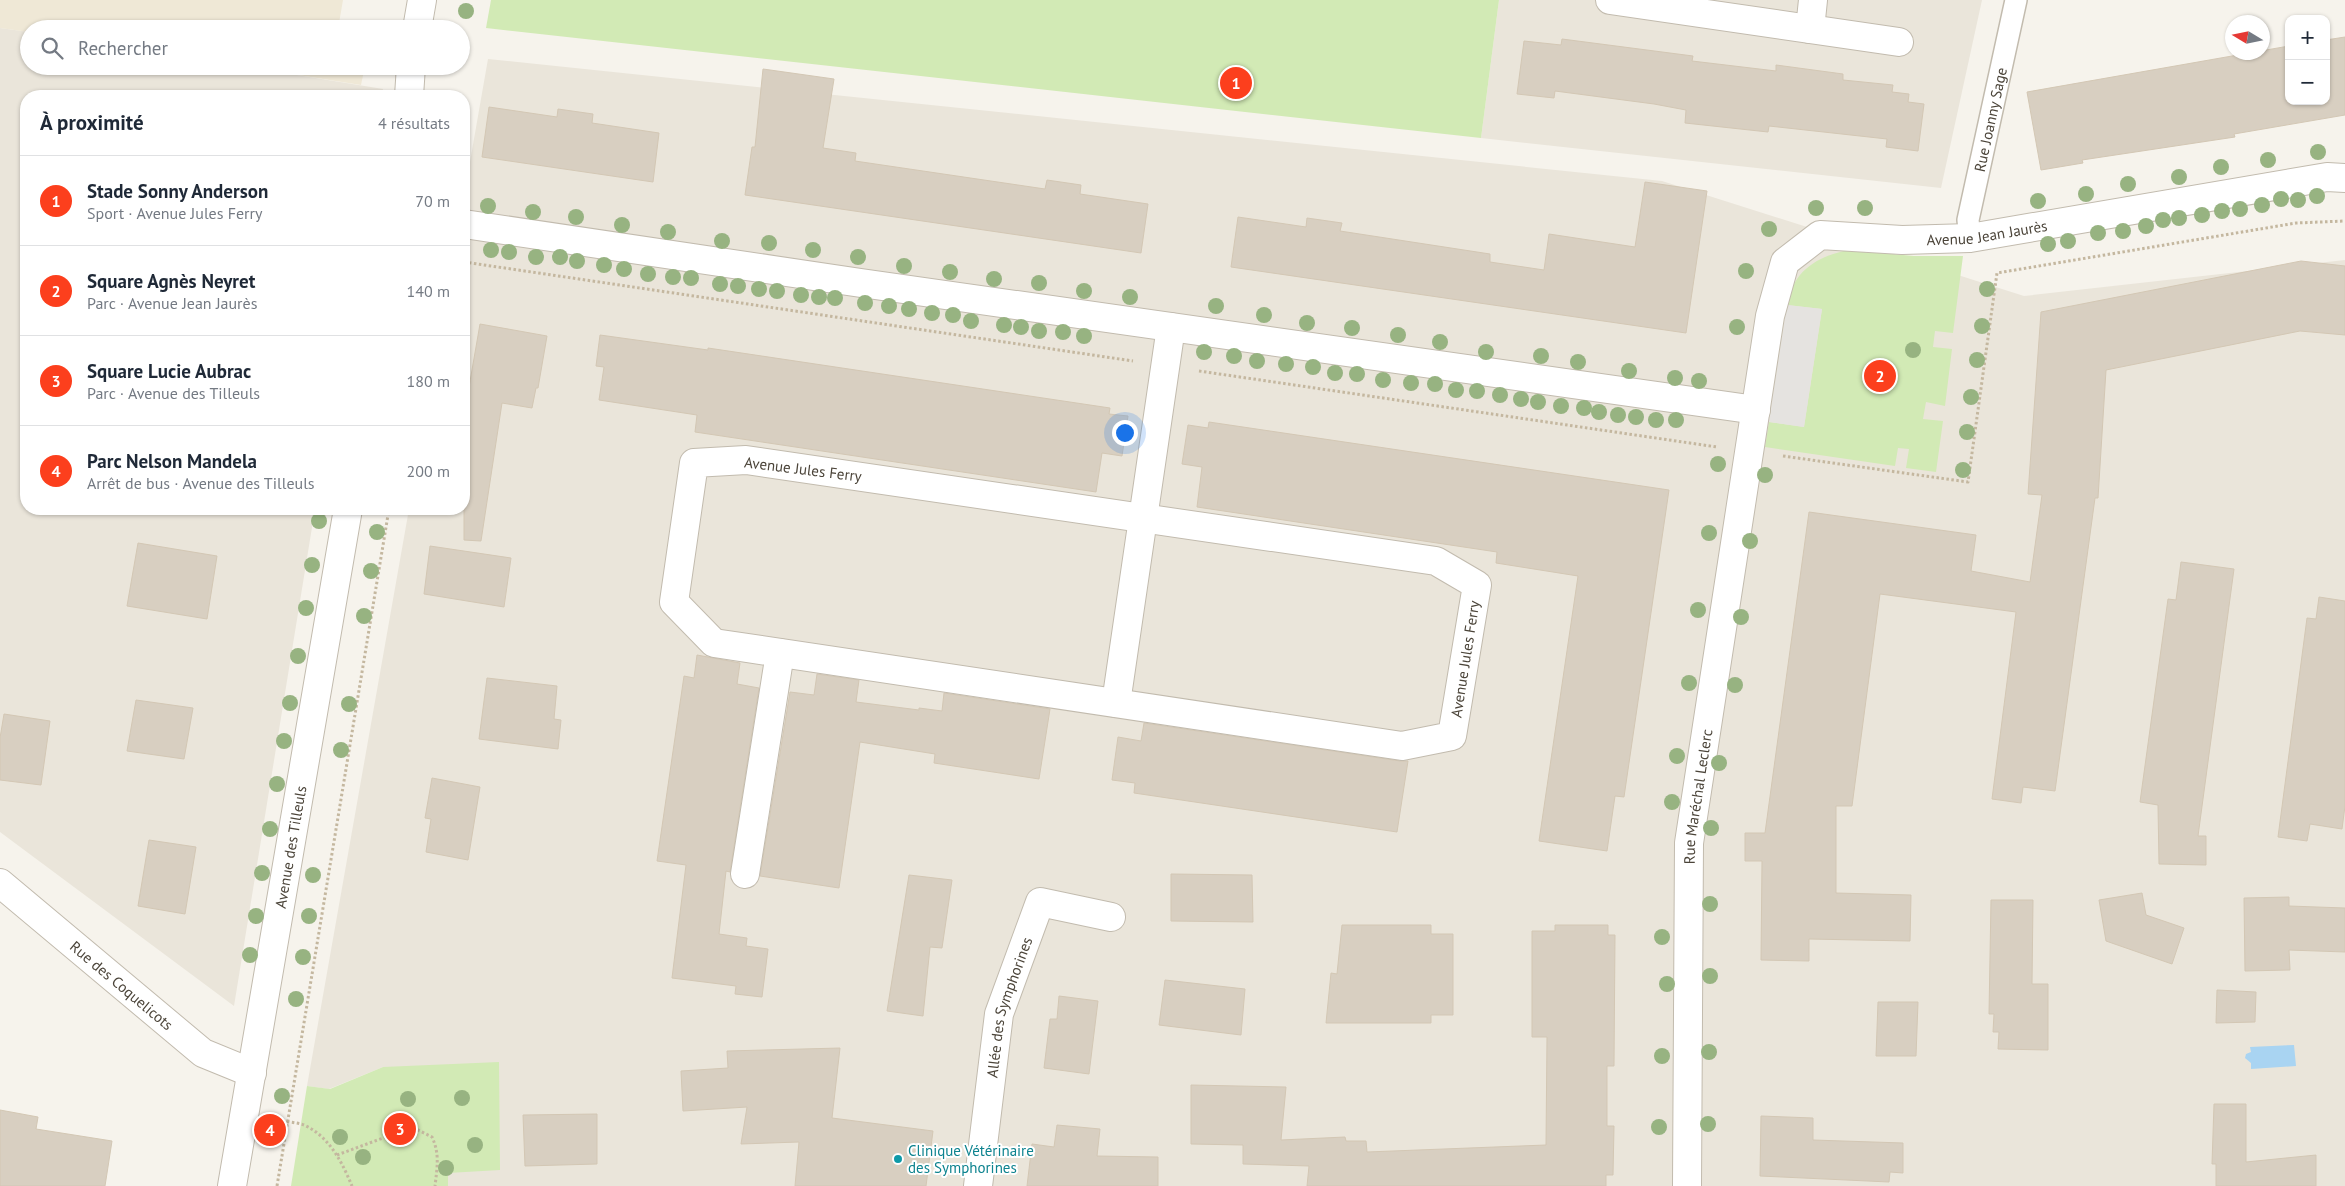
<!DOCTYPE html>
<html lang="fr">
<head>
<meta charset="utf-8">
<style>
  body { margin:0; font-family:"PT Sans",sans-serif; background:#f2f2f3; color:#1f2937 }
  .controls { position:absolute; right:15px; top:15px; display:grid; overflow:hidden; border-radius:10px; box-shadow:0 1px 4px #0004 }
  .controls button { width:45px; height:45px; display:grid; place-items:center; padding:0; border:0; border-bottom:1px solid #e0e1e3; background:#fff; color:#1f2937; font:25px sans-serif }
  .compass { position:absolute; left:2225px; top:15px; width:45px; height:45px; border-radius:50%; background:#fff; box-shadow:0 1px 4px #0004; rotate:280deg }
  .you { position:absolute; left:1124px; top:432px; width:18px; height:18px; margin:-12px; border:4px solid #fff; border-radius:50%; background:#1a73e8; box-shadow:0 0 0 8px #1a73e833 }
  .badge { display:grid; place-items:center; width:32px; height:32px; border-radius:50%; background:#fc3f1d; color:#fff; font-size:16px; font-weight:700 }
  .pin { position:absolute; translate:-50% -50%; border:2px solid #fff; box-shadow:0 1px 5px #0006 }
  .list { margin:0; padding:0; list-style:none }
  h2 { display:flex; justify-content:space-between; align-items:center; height:65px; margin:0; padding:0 20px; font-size:21px }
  h2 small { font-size:16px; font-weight:400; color:#747a83 }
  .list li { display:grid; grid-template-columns:32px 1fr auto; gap:15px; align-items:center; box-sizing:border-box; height:90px; padding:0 20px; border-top:1px solid #e0e1e3 }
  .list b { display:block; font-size:19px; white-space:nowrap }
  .list p { margin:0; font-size:16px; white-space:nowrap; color:#747a83 }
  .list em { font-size:16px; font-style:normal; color:#747a83 }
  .icon { flex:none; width:28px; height:28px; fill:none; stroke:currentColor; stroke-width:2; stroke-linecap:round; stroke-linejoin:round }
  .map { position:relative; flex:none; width:2345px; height:1186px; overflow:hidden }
  .search { position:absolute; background:#fff; box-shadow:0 1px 4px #0004; left:20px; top:20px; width:450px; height:55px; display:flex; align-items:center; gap:12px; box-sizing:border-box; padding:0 18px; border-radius:28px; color:#747a83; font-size:19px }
  .panel { position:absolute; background:#fff; box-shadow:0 1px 4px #0004; left:20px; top:90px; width:450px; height:425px; border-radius:20px }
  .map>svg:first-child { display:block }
</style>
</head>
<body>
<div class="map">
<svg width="2345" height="1186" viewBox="0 0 2345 1186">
  <rect width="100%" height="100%" fill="#f6f3ec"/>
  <g fill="#eae5da">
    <polygon points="1499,0 1982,0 1941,188 1481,138"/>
    <polygon points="0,28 29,32 29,66 242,66 383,89 382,96 26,96 26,509 315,509 234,1006 0,832"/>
    <polygon points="488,59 1662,181 2024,296 2345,260 2345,1186 448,1186 447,1173 383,1067 329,1089 307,1086 409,509 464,509 464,196"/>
  </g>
  <g fill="#efe8d6">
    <polygon points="0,0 343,0 338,29 29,29 29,32 0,28"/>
    <polygon points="242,66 365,66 361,85"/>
  </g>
  <g fill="#d2eab5">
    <polygon points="491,0 1499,0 1481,138 486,28"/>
    <path d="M1848,250l66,6h49l-10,77 -18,-2 -2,16 19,2 -7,57 -19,-4 -3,17 20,2 -7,51 -30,-4 3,-19 -11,-1 -3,18 -130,-19 4,-25 35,5 18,-118 -35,-4c6,-34 29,-48 61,-55z"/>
    <polygon points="499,1062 500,1170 448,1173 448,1186 291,1186 307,1086 330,1089 383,1067"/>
  </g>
  <polygon fill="#e5e3e0" points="1787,305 1822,309 1804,427 1769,422"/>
  <polygon fill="#a9d4f2" points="2294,1045 2296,1066 2251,1069 2251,1063 2245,1058 2246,1054 2251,1052 2250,1047"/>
  <g fill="#d8cfc1" stroke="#d3c7b4">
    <polygon points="2345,37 2345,115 2234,134 2235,137 2082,160 2083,163 2041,170 2027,92 2289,46 2289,101 2326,101 2326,40"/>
    <polygon points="1562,39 1693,56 1692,61 1776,71 1776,65 1843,74 1843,80 1893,85 1892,92 1909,94 1908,102 1924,104 1918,151 1886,147 1887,139 1769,126 1768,132 1685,123 1686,110 1654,104 1555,91 1554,98 1517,94 1524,41 1561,45"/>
    <polygon points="763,69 834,79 823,148 856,153 855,161 1045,189 1047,180 1081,185 1080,194 1148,204 1141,253 745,195 752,147 755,147"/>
    <polygon points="489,107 557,117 558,109 593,114 592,123 659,133 653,182 482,157"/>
    <polygon points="1645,182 1707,191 1686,333 1231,267 1238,217 1306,227 1307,218 1342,223 1340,231 1490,254 1490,262 1544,270 1549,234 1635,247"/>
    <polygon points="2301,261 2345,266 2345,335 2300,331 2106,370 2098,498 2095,498 2055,791 2023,787 2021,803 1992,799 2016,612 1880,594 1852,806 1836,806 1836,893 1911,895 1910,941 1809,939 1809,961 1761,960 1762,861 1745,861 1745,833 1765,833 1809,512 1976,535 1971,571 2030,582 2042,495 2028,494 2041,312"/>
    <polygon points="480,324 547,336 538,388 536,388 532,408 502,403 481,541 464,540 464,416"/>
    <polygon points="600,335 708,350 708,348 1110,408 1109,414 1128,416 1122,456 1102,453 1096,492 695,432 697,415 599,400 604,367 596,366"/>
    <polygon points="1209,422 1669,490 1624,797 1615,796 1607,851 1539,841 1578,576 1496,563 1497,552 1197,507 1202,467 1182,464 1188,425 1208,428"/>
    <polygon points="138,543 217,556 207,619 127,606"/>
    <polygon points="430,546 511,558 504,607 424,594"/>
    <polygon points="2181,562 2234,569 2198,836 2206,836 2206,865 2159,864 2158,805 2140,802 2168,599 2176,600"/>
    <polygon points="2319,597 2345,601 2345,806 2342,829 2310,824 2307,841 2278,837 2307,618 2316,619"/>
    <polygon points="697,655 740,663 737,684 759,688 730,872 726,871 719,934 747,938 746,946 768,949 762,997 735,994 736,986 672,978 686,865 657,861 684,676 694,678"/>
    <polygon points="817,674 859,680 856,702 919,710 919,708 942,711 944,693 1050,709 1039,779 934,763 935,754 860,742 839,888 760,876 790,692 814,695"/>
    <polygon points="487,678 557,686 554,719 561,720 558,749 479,739"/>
    <polygon points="136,700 193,708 184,759 127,751"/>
    <polygon points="4,714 50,721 41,785 0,780 0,738"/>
    <polygon points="1144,723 1400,761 1408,761 1397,832 1134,793 1135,783 1112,780 1118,737 1141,741"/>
    <polygon points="432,778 480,787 468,860 426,852 431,819 425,818"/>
    <polygon points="149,840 196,847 185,914 138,906"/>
    <polygon points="1171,874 1252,875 1253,922 1171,921"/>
    <polygon points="909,875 952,880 942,948 930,947 923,1016 887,1011"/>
    <polygon points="2142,893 2146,915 2184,928 2172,964 2106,941 2099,900"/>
    <polygon points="2289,897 2289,906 2345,908 2345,952 2289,950 2290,970 2245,971 2244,898"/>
    <polygon points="1991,900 2033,900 2032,984 2048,984 2048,1050 1998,1049 1999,1032 1993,1032 1994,1014 1989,1014"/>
    <polygon points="1342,925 1431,925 1431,934 1453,934 1453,1015 1431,1015 1431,1023 1326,1023 1331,973 1337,974"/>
    <polygon points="1555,925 1608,925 1608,935 1615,935 1614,1066 1607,1066 1607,1126 1614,1126 1613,1175 1606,1175 1606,1186 1307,1186 1309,1166 1243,1164 1243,1145 1191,1144 1191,1085 1286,1087 1281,1140 1345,1137 1346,1141 1366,1141 1367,1152 1546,1145 1547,1037 1532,1037 1532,931 1555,931"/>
    <polygon points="1165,980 1245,989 1241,1035 1159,1025"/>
    <polygon points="2217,990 2256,992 2255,1022 2216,1023"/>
    <polygon points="1059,996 1098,1001 1089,1074 1044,1068 1050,1019 1057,1019"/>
    <polygon points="1878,1002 1918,1002 1916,1056 1876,1056"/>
    <polygon points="840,1048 832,1118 933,1131 926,1186 795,1186 799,1142 741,1144 747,1107 683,1111 681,1071 728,1068 727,1051"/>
    <polygon points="2214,1104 2246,1104 2246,1162 2316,1155 2316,1186 2216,1186 2216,1164 2212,1164"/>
    <polygon points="0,1110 38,1117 36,1129 112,1141 105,1186 0,1186"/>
    <polygon points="597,1114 597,1164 525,1166 523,1115"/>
    <polygon points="1761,1116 1813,1118 1813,1140 1903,1143 1903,1173 1890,1172 1889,1182 1760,1176"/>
    <polygon points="1057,1125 1100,1129 1097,1156 1158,1157 1158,1186 1027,1186 1032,1144 1054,1147"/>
  </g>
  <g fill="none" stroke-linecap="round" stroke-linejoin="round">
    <g stroke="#c2bbae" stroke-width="24">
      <g id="service">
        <path id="s1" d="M1970,238l-2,-18 48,-220"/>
      </g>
    </g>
    <g stroke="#c2bbae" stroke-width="30">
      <g id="minor">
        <polyline points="1610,0 1899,42"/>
        <polyline points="417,29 422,0"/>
        <polyline points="1810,29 1813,0"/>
        <polyline points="409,96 411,66"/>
        <polyline points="464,224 861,283 1756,410"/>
        <polygon points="746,460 1436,561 1477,585 1452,736 1402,746 714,643 674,602 694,463"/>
        <polyline points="1116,703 1171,327"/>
        <polyline points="745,874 780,653"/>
        <path id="s2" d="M0,883l203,170 49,20"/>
        <path id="s3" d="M232,1186l116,-677"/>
        <path id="s4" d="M978,1186l21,-172 41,-112 71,15"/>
        <path id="s5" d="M1687,1186l2,-343 81,-527 15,-54 35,-27 82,5 68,-2 357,-61 18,1"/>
      </g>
    </g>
    <g stroke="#c4b79f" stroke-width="3" stroke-dasharray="2.5 2.5" stroke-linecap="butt">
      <polyline points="464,262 1133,361"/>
      <polyline points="1199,371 1717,447"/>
      <polyline points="1783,456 1968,482 1997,273 2296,223 2345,221"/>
      <path d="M277,1120c8,2 19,2 27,5 25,11 38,37 48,61"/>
      <path d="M337,1155l65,-24 14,-2 16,8c8,17 5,31 3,49"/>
      <polyline points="277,1186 389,509"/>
    </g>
    <use href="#service" stroke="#fff" stroke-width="21"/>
    <use href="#minor" stroke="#fff" stroke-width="28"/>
  </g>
  <g fill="#97b381">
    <circle cx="466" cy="11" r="8"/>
    <circle cx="2318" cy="152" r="8"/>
    <circle cx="2268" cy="160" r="8"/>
    <circle cx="2221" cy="167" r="8"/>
    <circle cx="2179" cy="177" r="8"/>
    <circle cx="2128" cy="184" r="8"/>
    <circle cx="2086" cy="194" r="8"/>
    <circle cx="2317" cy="196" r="8"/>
    <circle cx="2281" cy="199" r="8"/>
    <circle cx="2298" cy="200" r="8"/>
    <circle cx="2038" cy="201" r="8"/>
    <circle cx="2262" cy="205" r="8"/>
    <circle cx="488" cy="206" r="8"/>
    <circle cx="1816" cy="208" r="8"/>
    <circle cx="1865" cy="208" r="8"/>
    <circle cx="2240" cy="209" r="8"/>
    <circle cx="2222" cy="211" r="8"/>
    <circle cx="533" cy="212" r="8"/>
    <circle cx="2202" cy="215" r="8"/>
    <circle cx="576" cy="217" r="8"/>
    <circle cx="2179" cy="218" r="8"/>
    <circle cx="2163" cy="220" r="8"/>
    <circle cx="622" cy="225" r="8"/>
    <circle cx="2146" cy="226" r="8"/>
    <circle cx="1769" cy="229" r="8"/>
    <circle cx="2123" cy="231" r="8"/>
    <circle cx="668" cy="232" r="8"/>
    <circle cx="2098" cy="233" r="8"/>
    <circle cx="722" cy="241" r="8"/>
    <circle cx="2068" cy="241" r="8"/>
    <circle cx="769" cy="243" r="8"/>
    <circle cx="2048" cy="244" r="8"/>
    <circle cx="491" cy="250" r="8"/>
    <circle cx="813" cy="250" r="8"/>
    <circle cx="509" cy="252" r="8"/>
    <circle cx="536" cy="257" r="8"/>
    <circle cx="560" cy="257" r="8"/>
    <circle cx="858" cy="257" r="8"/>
    <circle cx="577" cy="261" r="8"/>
    <circle cx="604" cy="265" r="8"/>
    <circle cx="904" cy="266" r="8"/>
    <circle cx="624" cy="269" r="8"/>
    <circle cx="1746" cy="271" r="8"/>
    <circle cx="950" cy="272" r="8"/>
    <circle cx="648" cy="274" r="8"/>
    <circle cx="673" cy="277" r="8"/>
    <circle cx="691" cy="278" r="8"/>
    <circle cx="994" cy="279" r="8"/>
    <circle cx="1039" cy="283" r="8"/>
    <circle cx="720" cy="284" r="8"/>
    <circle cx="738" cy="286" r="8"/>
    <circle cx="759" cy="289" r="8"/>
    <circle cx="1987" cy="289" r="8"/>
    <circle cx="777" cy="291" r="8"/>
    <circle cx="1084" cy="291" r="8"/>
    <circle cx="801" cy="295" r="8"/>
    <circle cx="819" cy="297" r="8"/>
    <circle cx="1130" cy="297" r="8"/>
    <circle cx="835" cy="298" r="8"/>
    <circle cx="865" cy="303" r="8"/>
    <circle cx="889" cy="306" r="8"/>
    <circle cx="1216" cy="306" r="8"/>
    <circle cx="909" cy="309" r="8"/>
    <circle cx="932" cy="313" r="8"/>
    <circle cx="953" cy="315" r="8"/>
    <circle cx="1264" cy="315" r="8"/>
    <circle cx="971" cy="321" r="8"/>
    <circle cx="1307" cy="323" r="8"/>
    <circle cx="1004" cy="325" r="8"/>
    <circle cx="1982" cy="326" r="8"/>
    <circle cx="1021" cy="327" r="8"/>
    <circle cx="1737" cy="327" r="8"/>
    <circle cx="1352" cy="328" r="8"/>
    <circle cx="1039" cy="331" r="8"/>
    <circle cx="1063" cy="332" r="8"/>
    <circle cx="1398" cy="335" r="8"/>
    <circle cx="1084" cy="336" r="8"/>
    <circle cx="1440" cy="342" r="8"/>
    <circle cx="1913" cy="350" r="8"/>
    <circle cx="1204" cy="352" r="8"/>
    <circle cx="1486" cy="352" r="8"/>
    <circle cx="1234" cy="356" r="8"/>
    <circle cx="1541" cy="356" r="8"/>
    <circle cx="1977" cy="360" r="8"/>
    <circle cx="1257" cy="361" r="8"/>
    <circle cx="1578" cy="362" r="8"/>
    <circle cx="1286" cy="364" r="8"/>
    <circle cx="1313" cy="367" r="8"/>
    <circle cx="1877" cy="370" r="8"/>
    <circle cx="1629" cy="371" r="8"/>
    <circle cx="1335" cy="373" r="8"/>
    <circle cx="1357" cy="374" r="8"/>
    <circle cx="1675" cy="378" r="8"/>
    <circle cx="1383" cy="380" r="8"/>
    <circle cx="1699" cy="381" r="8"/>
    <circle cx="1411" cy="383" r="8"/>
    <circle cx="1435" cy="384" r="8"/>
    <circle cx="1456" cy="390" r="8"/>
    <circle cx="1477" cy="391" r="8"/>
    <circle cx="1500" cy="395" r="8"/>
    <circle cx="1971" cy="397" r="8"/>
    <circle cx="1521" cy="399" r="8"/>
    <circle cx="1538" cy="402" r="8"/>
    <circle cx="1561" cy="406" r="8"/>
    <circle cx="1584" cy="408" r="8"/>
    <circle cx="1599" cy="412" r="8"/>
    <circle cx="1618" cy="415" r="8"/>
    <circle cx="1636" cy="417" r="8"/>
    <circle cx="1656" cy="420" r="8"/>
    <circle cx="1676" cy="420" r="8"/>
    <circle cx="1967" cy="432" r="8"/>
    <circle cx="1718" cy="464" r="8"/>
    <circle cx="1963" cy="470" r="8"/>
    <circle cx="1765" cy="475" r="8"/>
    <circle cx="319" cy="521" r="8"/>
    <circle cx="377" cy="532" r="8"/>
    <circle cx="1709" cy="533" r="8"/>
    <circle cx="1750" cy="541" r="8"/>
    <circle cx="312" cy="565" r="8"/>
    <circle cx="371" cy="571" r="8"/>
    <circle cx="306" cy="608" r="8"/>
    <circle cx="1698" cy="610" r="8"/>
    <circle cx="364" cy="616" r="8"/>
    <circle cx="1741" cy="617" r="8"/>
    <circle cx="298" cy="656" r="8"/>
    <circle cx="1689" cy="683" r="8"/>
    <circle cx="1735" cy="685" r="8"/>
    <circle cx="290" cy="703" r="8"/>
    <circle cx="349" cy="704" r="8"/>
    <circle cx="284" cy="741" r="8"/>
    <circle cx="341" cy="750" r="8"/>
    <circle cx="1677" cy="756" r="8"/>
    <circle cx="1719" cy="763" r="8"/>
    <circle cx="277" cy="784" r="8"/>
    <circle cx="1672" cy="802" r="8"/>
    <circle cx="1711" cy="828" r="8"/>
    <circle cx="270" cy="829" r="8"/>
    <circle cx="262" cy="873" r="8"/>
    <circle cx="313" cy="875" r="8"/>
    <circle cx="1710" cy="904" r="8"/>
    <circle cx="256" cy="916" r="8"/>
    <circle cx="309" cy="916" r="8"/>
    <circle cx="1662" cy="937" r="8"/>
    <circle cx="250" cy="955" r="8"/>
    <circle cx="303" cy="957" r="8"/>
    <circle cx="1710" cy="976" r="8"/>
    <circle cx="1667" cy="984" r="8"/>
    <circle cx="296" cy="999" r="8"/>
    <circle cx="1709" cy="1052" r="8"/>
    <circle cx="1662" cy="1056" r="8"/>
    <circle cx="282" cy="1096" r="8"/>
    <circle cx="462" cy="1098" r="8"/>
    <circle cx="408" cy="1099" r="8"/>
    <circle cx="1708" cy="1124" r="8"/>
    <circle cx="1659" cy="1127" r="8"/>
    <circle cx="340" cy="1137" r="8"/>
    <circle cx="475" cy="1145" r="8"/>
    <circle cx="363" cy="1157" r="8"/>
    <circle cx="446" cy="1168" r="8"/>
  </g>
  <circle fill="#0f9aa8" stroke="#fff" stroke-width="2" cx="898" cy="1159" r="5"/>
  <g text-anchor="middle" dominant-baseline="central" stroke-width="4" stroke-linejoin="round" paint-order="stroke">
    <g font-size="15" fill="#4b4439" stroke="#fff">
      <text stroke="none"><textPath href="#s1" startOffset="121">Rue Joanny Sage</textPath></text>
      <text stroke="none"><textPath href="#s5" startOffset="1144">Avenue Jean Jaurès</textPath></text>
      <text transform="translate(803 469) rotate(7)">Avenue Jules Ferry</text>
      <text transform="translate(1465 659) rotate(-81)">Avenue Jules Ferry</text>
      <text stroke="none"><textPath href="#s5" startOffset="390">Rue Maréchal Leclerc</textPath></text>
      <text stroke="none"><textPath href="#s3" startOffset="344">Avenue des Tilleuls</textPath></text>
      <text stroke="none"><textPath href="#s2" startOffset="159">Rue des Coquelicots</textPath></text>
      <text stroke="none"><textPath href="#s4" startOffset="182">Allée des Symphorines</textPath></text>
    </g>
    <g font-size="15" fill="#0d838f" stroke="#fff" text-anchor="start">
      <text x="908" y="1150">Clinique Vétérinaire<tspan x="908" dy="17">des Symphorines</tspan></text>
    </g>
  </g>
</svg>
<div class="controls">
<button>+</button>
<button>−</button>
</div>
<svg class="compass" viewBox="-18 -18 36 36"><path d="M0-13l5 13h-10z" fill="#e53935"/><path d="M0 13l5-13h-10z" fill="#747a83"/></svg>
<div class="you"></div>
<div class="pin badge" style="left:1236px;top:83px">1</div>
<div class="pin badge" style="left:1880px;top:376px">2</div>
<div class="pin badge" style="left:400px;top:1129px">3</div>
<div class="pin badge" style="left:270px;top:1130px">4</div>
<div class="search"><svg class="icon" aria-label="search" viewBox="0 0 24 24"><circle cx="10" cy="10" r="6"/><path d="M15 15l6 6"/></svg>Rechercher</div>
<section class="panel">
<h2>À proximité<small>4 résultats</small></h2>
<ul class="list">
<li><span class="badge">1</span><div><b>Stade Sonny Anderson</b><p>Sport · Avenue Jules Ferry</p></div><em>70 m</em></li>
<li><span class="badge">2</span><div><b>Square Agnès Neyret</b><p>Parc · Avenue Jean Jaurès</p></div><em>140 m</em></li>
<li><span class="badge">3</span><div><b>Square Lucie Aubrac</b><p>Parc · Avenue des Tilleuls</p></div><em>180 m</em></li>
<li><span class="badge">4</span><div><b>Parc Nelson Mandela</b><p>Arrêt de bus · Avenue des Tilleuls</p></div><em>200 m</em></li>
</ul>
</section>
</div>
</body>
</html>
